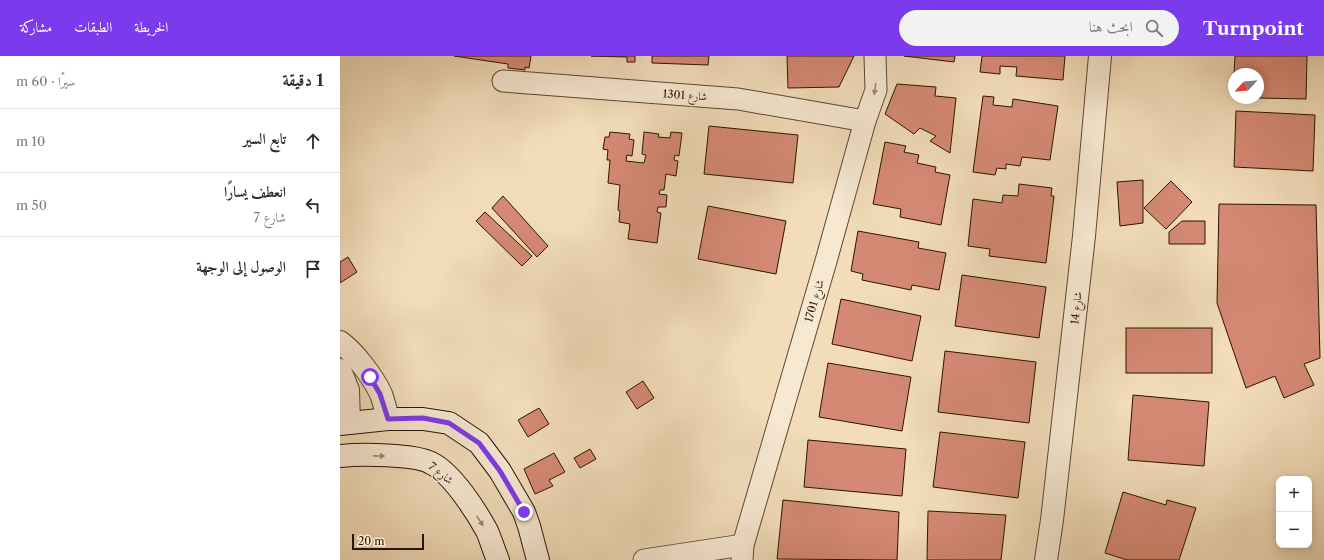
<!DOCTYPE html>
<html lang="ar">
<head>
<meta charset="utf-8">
<style>
  body { margin:0; font-family:"Libre Caslon Text",Amiri,serif; background:#f2f2f3; color:#2b2b33; direction:rtl }
  .controls { position:absolute; right:12px; bottom:12px; display:grid; overflow:hidden; border-radius:8px; box-shadow:0 2px 10px #0003 }
  .controls button { width:36px; height:36px; display:grid; place-items:center; padding:0; border:0; border-bottom:1px solid #e1e1e2; background:#fff; color:#2b2b33; font:20px sans-serif }
  .compass { position:absolute; left:888px; top:12px; width:36px; height:36px; border-radius:50%; background:#fff; box-shadow:0 2px 10px #0003; rotate:244deg }
  .scale { position:absolute; left:12px; bottom:10px; width:72px; box-sizing:border-box; padding-left:4px; border:2px solid #2b1403; border-top:0; font-size:11px; line-height:14px; white-space:nowrap; color:#2b1403; -webkit-text-stroke:3px #f7e8d2; paint-order:stroke }
  .stop { position:absolute; width:12px; height:12px; margin:-9px; border:3px solid #7c3aed; border-radius:50%; background:#fff }
  .stop.end { background:#7c3aed; border-color:#fff; box-shadow:0 1px 4px #0008 }
  .list { margin:0; padding:0; list-style:none }
  h2 { display:flex; justify-content:space-between; align-items:center; height:52px; margin:0; padding:0 16px; font-size:17px }
  h2 small { font-size:13px; font-weight:400; color:#7c7c81 }
  .list li { display:grid; grid-template-columns:26px 1fr auto; gap:12px; align-items:center; box-sizing:border-box; height:64px; padding:0 16px; border-top:1px solid #e1e1e2 }
  .list b { display:block; font-size:15px; white-space:nowrap }
  .list p { margin:0; font-size:13px; white-space:nowrap; color:#7c7c81 }
  .list em { font-size:13px; font-style:normal; color:#7c7c81 }
  .icon { flex:none; width:22px; height:22px; fill:none; stroke:currentColor; stroke-width:2; stroke-linecap:round; stroke-linejoin:round }
  .map { position:relative; flex:none; width:984px; height:504px; overflow:hidden; direction:ltr }
  header { display:flex; align-items:center; gap:24px; box-sizing:border-box; height:56px; padding:0 20px; background:#7c3aed; color:#fff }
  header strong { font-size:19px }
  nav { display:flex; gap:22px; margin-inline-start:auto; font-size:14px }
  .search { width:280px; height:36px; background:#f2f2f3; display:flex; align-items:center; gap:10px; box-sizing:border-box; padding:0 14px; border-radius:22px; color:#7c7c81; font-size:15px }
  main { display:flex }
  aside { flex:1; background:#fff }
  .map>svg:first-child { display:block }
</style>
</head>
<body>
<header>
<strong>Turnpoint</strong>
<div class="search"><svg class="icon" aria-label="search" viewBox="0 0 24 24"><circle cx="10" cy="10" r="6"/><path d="M15 15l6 6"/></svg>ابحث هنا</div>
<nav><a>الخريطة</a><a>الطبقات</a><a>مشاركة</a></nav>
</header>
<main>
<div class="map">
<svg width="984" height="504" viewBox="0 0 984 504">
  <rect width="100%" height="100%" fill="#f2dcba"/>
  <filter id="stains"><feTurbulence type="fractalNoise" baseFrequency=".005" numOctaves="4"/><feColorMatrix values="0 0 0 0 .2 0 0 0 0 .09 0 0 0 0 .02 0 0 0 .5 -.17"/></filter>
  <radialGradient id="worn" r=".72"><stop offset=".6" stop-color="#630" stop-opacity="0"/><stop offset="1" stop-color="#630" stop-opacity=".3"/></radialGradient>
  <g fill="#d58975" stroke="#2b1403">
    <polygon points="114,0 191,0 189,12 185,11 185,14 168,12 168,8"/>
    <polygon points="251,0 295,0 295,6 287,6 287,1"/>
    <polygon points="312,0 369,0 368,9 312,7"/>
    <polygon points="447,0 514,0 499,31 448,32"/>
    <polygon points="564,0 615,0 614,6"/>
    <polygon points="642,0 725,0 723,24 676,20 677,11 660,10 660,18 640,16"/>
    <polygon points="895,0 967,0 966,43 918,42 918,18 894,18"/>
    <polygon points="557,28 596,31 595,40 616,42 610,97 590,85 596,80 580,72 574,78 545,58"/>
    <polygon points="643,40 654,41 653,49 672,51 673,43 718,50 710,104 682,101 680,110 666,108 666,113 657,112 655,119 633,116"/>
    <polygon points="896,55 975,59 973,115 894,111"/>
    <polygon points="369,70 458,79 453,127 364,118"/>
    <polygon points="270,76 290,78 289,83 294,84 292,100 287,99 286,105 304,107 306,99 302,98 304,76 319,78 318,81 330,82 331,76 342,77 339,100 335,99 334,104 338,105 336,120 326,118 324,134 320,134 319,138 327,139 326,151 318,151 317,156 321,157 317,187 288,183 290,168 279,166 280,155 278,154 280,129 268,127 270,104 267,104 268,94 263,93 265,81 269,81"/>
    <polygon points="545,86 566,90 564,96 579,99 577,107 596,111 595,116 610,119 601,169 560,161 561,153 533,148"/>
    <polygon points="803,124 803,167 780,170 777,126"/>
    <polygon points="831,125 852,146 826,173 804,152"/>
    <polygon points="679,128 712,132 711,140 714,140 706,207 649,200 650,193 628,190 633,143 662,147 663,139 678,140"/>
    <polygon points="163,140 208,190 197,201 152,152"/>
    <polygon points="879,148 976,149 980,302 964,308 974,329 944,342 935,320 906,332 877,247"/>
    <polygon points="368,150 446,165 436,218 358,203"/>
    <polygon points="145,156 192,200 182,210 136,165"/>
    <polygon points="842,165 865,165 865,188 829,188 829,176"/>
    <polygon points="518,175 579,186 578,192 606,197 599,234 572,229 571,234 522,224 523,218 511,215"/>
    <polygon points="8,201 17,216 0,227 0,206"/>
    <polygon points="622,219 706,231 699,282 615,270"/>
    <polygon points="501,243 581,260 572,305 492,288"/>
    <rect x="786" y="272" width="86" height="45"/>
    <polygon points="605,295 696,306 689,367 598,356"/>
    <polygon points="488,307 571,321 562,375 479,361"/>
    <polygon points="303,325 314,342 297,353 286,336"/>
    <polygon points="793,339 869,346 864,410 788,404"/>
    <polygon points="199,352 209,368 188,381 178,364"/>
    <polygon points="600,376 685,386 678,442 593,431"/>
    <polygon points="468,384 566,393 562,440 464,431"/>
    <polygon points="250,393 256,403 240,412 234,402"/>
    <polygon points="214,397 225,416 209,424 213,430 195,438 184,413"/>
    <polygon points="783,436 826,449 827,444 856,452 839,504 787,504 765,497"/>
    <polygon points="443,444 559,456 557,504 437,503"/>
    <polygon points="588,455 666,459 661,504 587,504"/>
  </g>
  <g fill="none" stroke-linecap="round" stroke-linejoin="round">
    <g stroke="#5d4631" stroke-width="23">
      <g id="minor">
        <polyline points="163,25 398,43 525,65"/>
        <polyline points="304,504 403,489"/>
        <polyline points="402,504 403,489 486,205 525,65 536,34 535,0"/>
      </g>
    </g>
    <g stroke="#5d4631" stroke-width="24">
      <g id="tertiary">
        <path d="M0,286c15,11 33,35 41,52 3,8 5,17 7,25"/>
        <polyline points="0,314 8,334 9,367"/>
        <polyline points="706,504 712,464 744,180 760,0"/>
      </g>
    </g>
    <g stroke="#2b1403" stroke-width="24">
      <g id="secondary">
        <polyline points="0,368 48,363 83,363 109,367 139,387 160,415 184,456 189,470 198,504"/>
        <path d="M0,400c20,-2 75,-2 91,7 21,10 45,48 56,68 4,9 7,20 11,29"/>
      </g>
    </g>
    <use href="#minor" stroke="#f7e8d2" stroke-width="21"/>
    <use href="#tertiary" stroke="#f7e8d2" stroke-width="22"/>
    <use href="#secondary" stroke="#f7e8d2" stroke-width="22"/>
  </g>
  <defs><path id="oneway-solid" d="M-6-.8H1V-3.2L6.5 0L1 3.2V.8H-6Z"/></defs>
  <g fill="#9b8975">
    <use href="#oneway-solid" transform="translate(535 33) rotate(98)"/>
    <use href="#oneway-solid" transform="translate(39 400) rotate(1)"/>
    <use href="#oneway-solid" transform="translate(140 465) rotate(57)"/>
  </g>
  <g fill="none" stroke-linecap="round" stroke-linejoin="round">
    <polyline stroke="#7c3aed" stroke-width="5" points="30,321 40,338 48,363 83,362 109,367 139,387 160,415 184,456"/>
  </g>
  <g text-anchor="middle" dominant-baseline="central" stroke-width="3" stroke-linejoin="round" paint-order="stroke">
    <g font-size="11" fill="#2b1403" stroke="#f7e8d2">
      <text transform="translate(345 39) rotate(4)">شارع 1301</text>
      <text transform="translate(474 245) rotate(-74)">شارع 1701</text>
      <text transform="translate(736 252) rotate(-84)">شارع 14</text>
      <text transform="translate(101 417) rotate(38)">شارع 7</text>
    </g>
  </g>
  <rect width="100%" height="100%" filter="url(#stains)"/>
  <rect width="100%" height="100%" fill="url(#worn)"/>
</svg>
<div class="controls">
<button>+</button>
<button>−</button>
</div>
<svg class="compass" viewBox="-18 -18 36 36"><path d="M0-13l5 13h-10z" fill="#e53935"/><path d="M0 13l5-13h-10z" fill="#7c7c81"/></svg>
<div class="scale">20 m</div>
<div class="stop" style="left:30px;top:321px"></div>
<div class="stop end" style="left:184px;top:456px"></div>
</div>
<aside>
<h2>1 دقيقة<small>سيرًا · 60 m</small></h2>
<ul class="list">
<li><svg class="icon" aria-label="ahead" viewBox="0 0 24 24"><path d="M12 20V5M6 11l6-6 6 6"/></svg><div><b>تابع السير</b></div><em>10 m</em></li>
<li><svg class="icon" aria-label="left" viewBox="0 0 24 24"><path d="M17 20v-9H6M10 6l-5 5 5 5"/></svg><div><b>انعطف يسارًا</b><p>شارع 7</p></div><em>50 m</em></li>
<li><svg class="icon" aria-label="arrive" viewBox="0 0 24 24"><path d="M6 21V4h12l-3 4 3 4H6"/></svg><div><b>الوصول إلى الوجهة</b></div></li>
</ul>
</aside>
</main>
</body>
</html>
